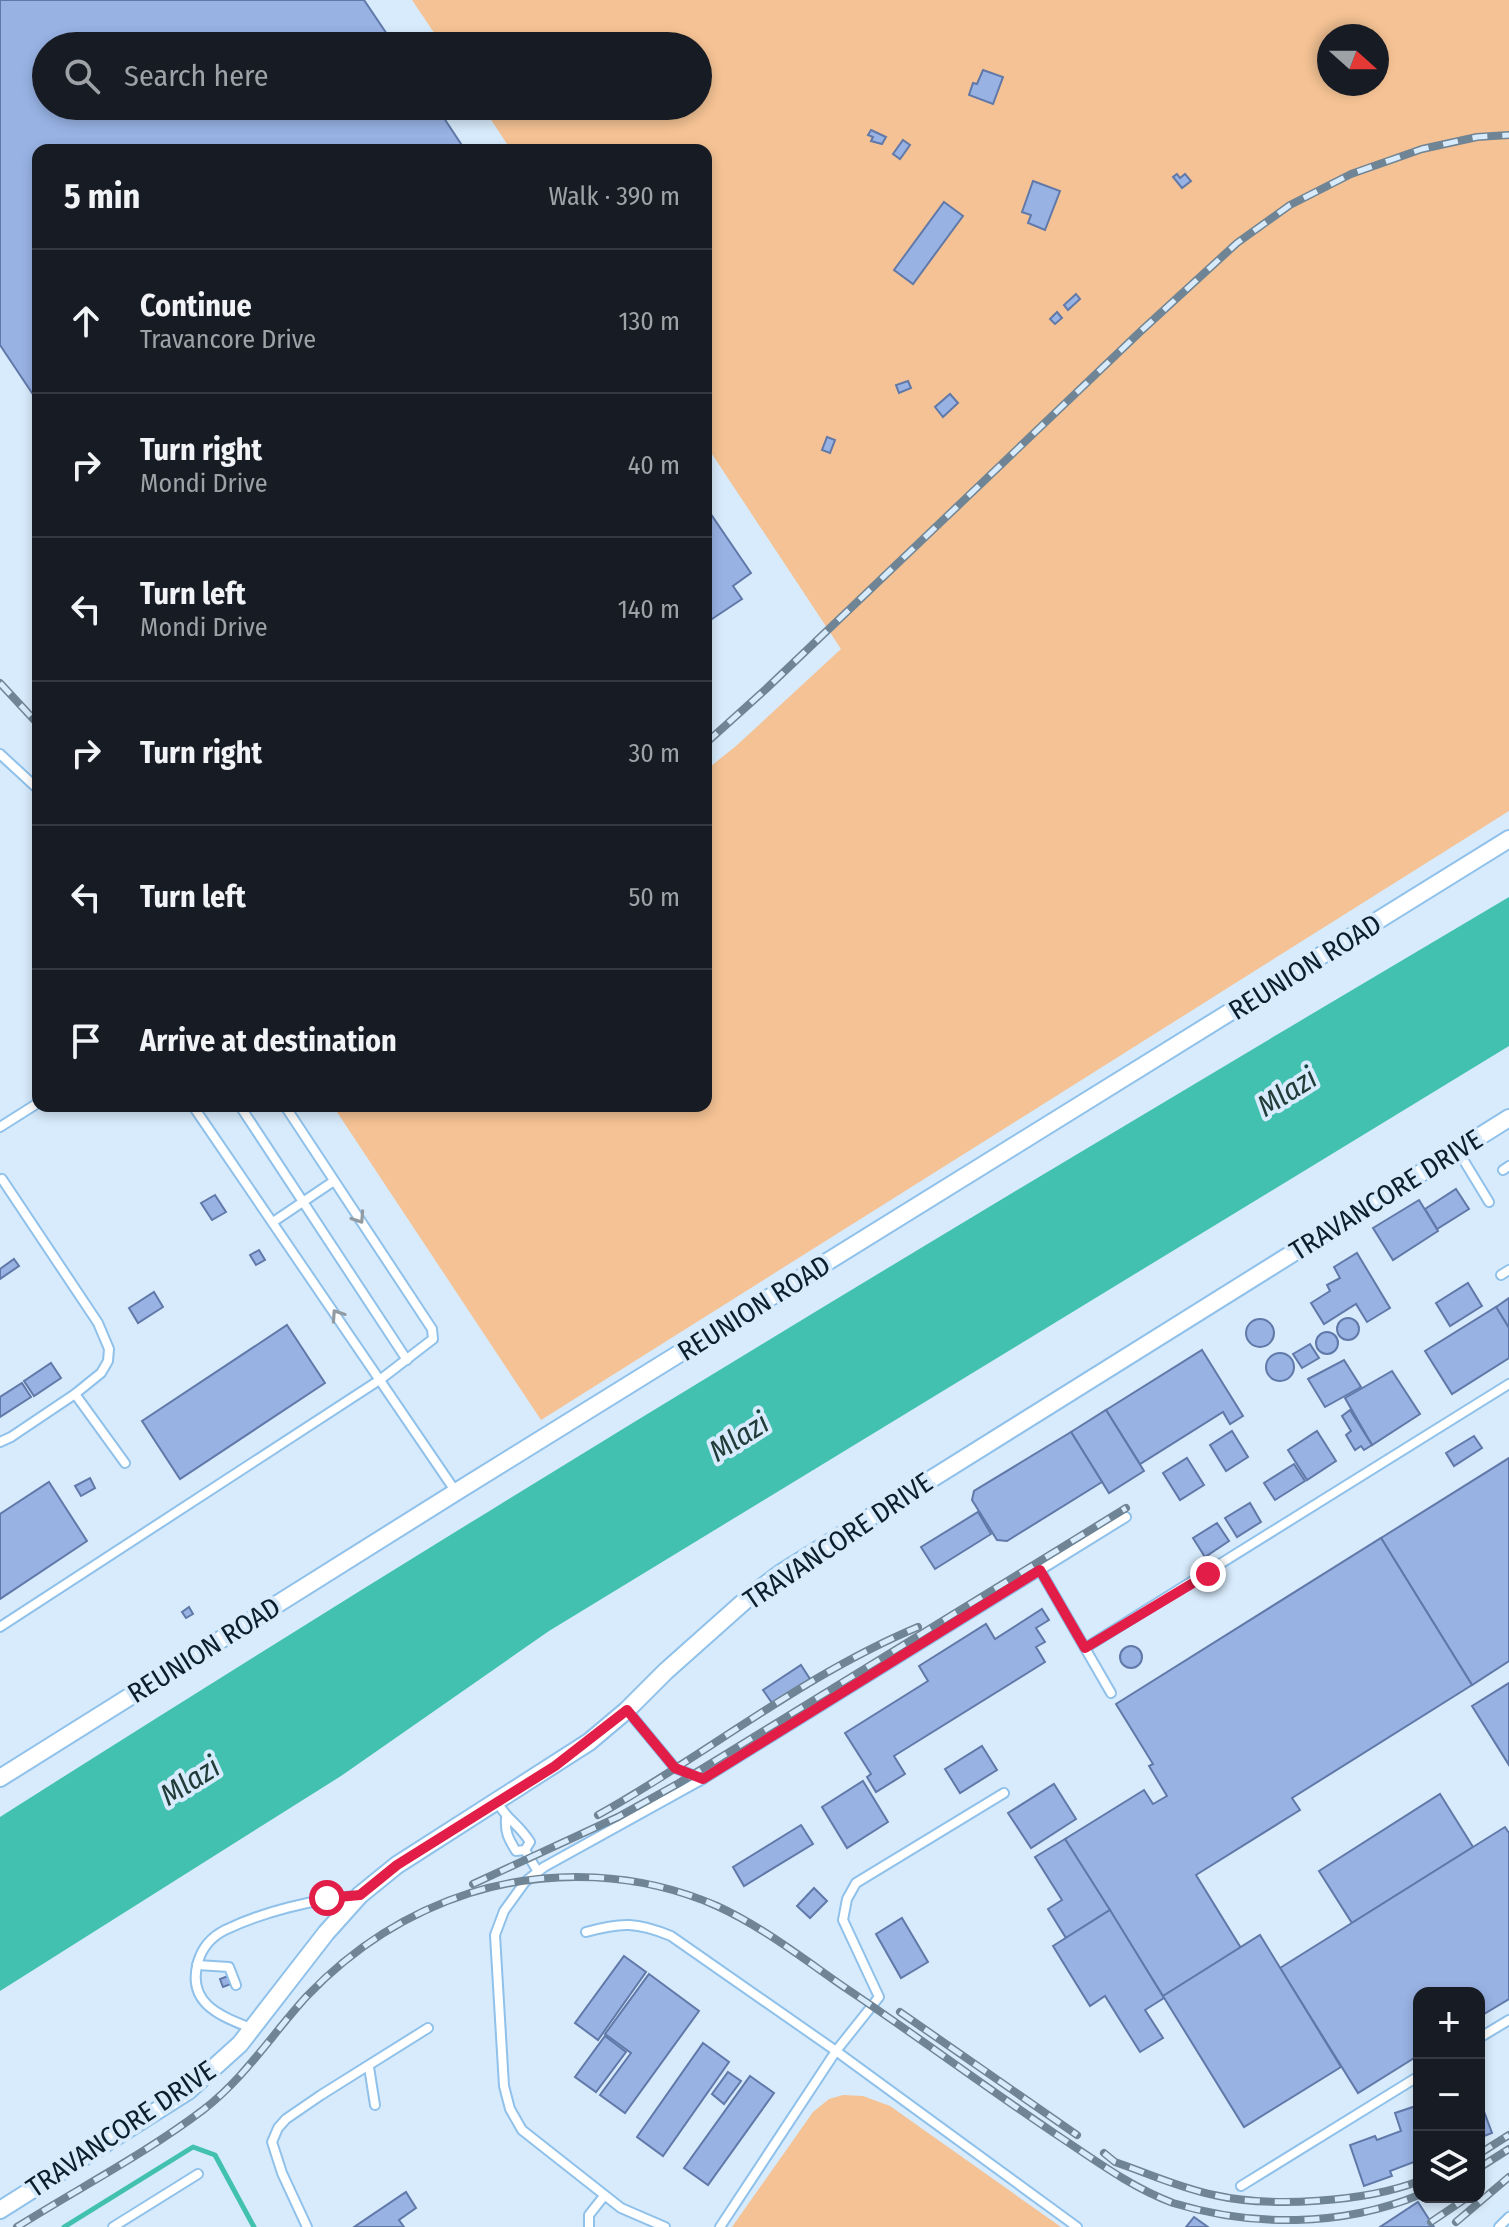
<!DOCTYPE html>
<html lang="en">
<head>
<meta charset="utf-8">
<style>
  body { margin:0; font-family:"Fira Sans Condensed",sans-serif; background:#20242c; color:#f1f3f6 }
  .controls { position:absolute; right:24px; bottom:24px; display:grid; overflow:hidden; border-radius:16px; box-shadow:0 4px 12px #0003 }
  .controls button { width:72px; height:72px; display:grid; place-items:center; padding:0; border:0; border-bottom:2px solid #363941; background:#171b24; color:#f1f3f6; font:40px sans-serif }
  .compass { position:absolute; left:1317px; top:24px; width:72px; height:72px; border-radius:50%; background:#171b24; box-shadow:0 4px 12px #0003; rotate:111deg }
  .stop { position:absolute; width:24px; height:24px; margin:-18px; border:6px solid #e11d48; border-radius:50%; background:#fff }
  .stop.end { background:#e11d48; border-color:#fff; box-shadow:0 2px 8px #0008 }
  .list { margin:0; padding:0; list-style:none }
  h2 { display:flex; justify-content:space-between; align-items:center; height:104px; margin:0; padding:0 32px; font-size:34px }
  h2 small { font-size:26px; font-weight:400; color:#9ea1a6 }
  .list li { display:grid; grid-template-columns:52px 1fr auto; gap:24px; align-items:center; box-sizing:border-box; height:144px; padding:0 32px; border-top:2px solid #363941 }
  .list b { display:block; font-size:30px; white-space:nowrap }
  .list p { margin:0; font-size:26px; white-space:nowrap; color:#9ea1a6 }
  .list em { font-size:26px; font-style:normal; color:#9ea1a6 }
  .icon { flex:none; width:44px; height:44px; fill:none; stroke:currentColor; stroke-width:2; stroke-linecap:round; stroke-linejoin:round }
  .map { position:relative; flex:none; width:1509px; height:2227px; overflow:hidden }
  .search { position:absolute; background:#171b24; box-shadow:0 4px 12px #0003; left:32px; top:32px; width:680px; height:88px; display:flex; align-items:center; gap:20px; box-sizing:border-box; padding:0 28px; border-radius:44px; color:#9ea1a6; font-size:30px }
  .panel { position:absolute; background:#171b24; box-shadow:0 4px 12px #0003; left:32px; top:144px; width:680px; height:968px; border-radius:16px }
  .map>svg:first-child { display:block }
</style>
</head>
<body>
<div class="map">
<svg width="1509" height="2227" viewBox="0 0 1509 2227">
  <rect width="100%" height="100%" fill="#d7ebfc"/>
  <g fill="#f4c294" fill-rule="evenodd">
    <path d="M412,0h1097v811l-968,609 -208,-314h373v-336l30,-24 105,-97 -135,-204v-295h-195l-29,-44h216v-60h-255zM1329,36h48v48h-48z"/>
    <polygon points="843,2095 863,2096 890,2106 1061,2227 732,2227 813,2112 829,2099"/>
  </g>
  <path fill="#42c1b1" d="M1509,897v149l-960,585 -208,145 -341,215v-174c497,-316 1002,-620 1509,-920z"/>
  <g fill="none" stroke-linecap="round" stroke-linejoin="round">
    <polyline stroke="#42c1b1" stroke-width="5" points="64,2227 193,2147 215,2155 254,2227"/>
  </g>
  <g fill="#98b2e4" stroke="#6179a9" stroke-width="2">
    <polygon points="0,0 364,0 395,46 46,46 46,106 436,106 465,150 38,150 38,402 0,345"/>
    <polygon points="983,70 1003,77 993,104 969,95 973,83 977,84"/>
    <polygon points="871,130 886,137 882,144 871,141 873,137 868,135"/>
    <polygon points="903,140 910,145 900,159 893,154"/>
    <polygon points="1177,174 1180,178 1185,174 1191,181 1182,188 1173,177"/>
    <polygon points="1033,181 1060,191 1045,230 1028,223 1031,215 1022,212"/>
    <polygon points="944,202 963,216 913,284 894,270"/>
    <polygon points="1076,294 1080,299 1068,310 1064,305"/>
    <polygon points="1057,312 1062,318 1055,324 1050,319"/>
    <polygon points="908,381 911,388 899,393 896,385"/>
    <polygon points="950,394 958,403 943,417 935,407"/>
    <polygon points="827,437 835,440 830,453 822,450"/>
    <polygon points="706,507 751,573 733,586 742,599 706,623"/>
    <polygon points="1456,1189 1469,1209 1437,1229 1425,1209"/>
    <polygon points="215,1195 226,1212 212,1220 201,1203"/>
    <polygon points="1419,1200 1438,1231 1393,1260 1373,1228"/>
    <polygon points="259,1250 265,1260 256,1265 250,1255"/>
    <polygon points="1357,1253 1390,1308 1367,1322 1356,1304 1324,1324 1311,1303 1330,1291 1327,1285 1340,1278 1334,1267"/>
    <polygon points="14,1259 19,1266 0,1279 0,1269"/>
    <polygon points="1468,1283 1482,1306 1450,1326 1436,1303"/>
    <polygon points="154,1292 163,1307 138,1323 129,1308"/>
    <polygon points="1509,1298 1509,1328 1496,1307"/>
    <polygon points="1496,1307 1509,1328 1509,1358 1452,1394 1425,1351"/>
    <circle cx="1348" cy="1329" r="11"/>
    <circle cx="1260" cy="1333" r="14"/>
    <polygon points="287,1325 325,1383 180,1479 142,1421"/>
    <circle cx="1327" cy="1343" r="11"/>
    <polygon points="1310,1344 1319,1358 1302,1368 1293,1354"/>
    <polygon points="1202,1350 1243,1416 1230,1424 1223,1412 1140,1464 1106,1410"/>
    <circle cx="1280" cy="1367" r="14"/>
    <polygon points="1344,1360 1361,1387 1325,1407 1308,1379"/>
    <polygon points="51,1363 61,1378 34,1396 24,1381"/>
    <polygon points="1392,1371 1420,1414 1372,1445 1345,1398"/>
    <polygon points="22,1383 31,1397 0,1417 0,1397"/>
    <polygon points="1106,1410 1144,1471 1109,1493 1071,1432"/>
    <polygon points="1350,1410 1372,1445 1364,1450 1361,1446 1355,1450 1346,1435 1351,1431 1342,1416"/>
    <polygon points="1232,1431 1248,1457 1226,1471 1210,1445"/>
    <polygon points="1317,1431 1336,1461 1307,1480 1288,1450"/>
    <polygon points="1071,1432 1102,1482 1007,1541 997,1540 972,1500 974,1491"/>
    <polygon points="1474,1436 1482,1448 1454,1466 1446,1453"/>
    <polygon points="1187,1458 1204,1485 1180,1500 1163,1473"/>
    <polygon points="1509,1458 1509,1661 1472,1685 1381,1538"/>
    <polygon points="1294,1464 1305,1481 1275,1500 1264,1483"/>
    <polygon points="90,1478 95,1488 81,1496 75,1486"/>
    <polygon points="49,1482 87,1541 0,1599 0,1514"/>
    <polygon points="1250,1503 1261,1522 1237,1537 1225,1518"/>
    <polygon points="978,1512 991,1534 935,1569 921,1547"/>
    <polygon points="1217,1523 1229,1541 1205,1557 1193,1538"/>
    <polygon points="1381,1538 1472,1685 1292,1798 1300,1810 1196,1875 1241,1948 1163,1996 1065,1839 1144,1790 1153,1804 1167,1796 1149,1766 1153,1764 1116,1704"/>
    <polygon points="189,1607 193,1614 186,1618 182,1612"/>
    <polygon points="1042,1609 1049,1620 1036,1628 1045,1642 1036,1647 1045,1662 894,1756 905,1774 876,1792 867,1777 871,1774 845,1733 928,1681 919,1666 986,1624 995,1639"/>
    <circle cx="1131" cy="1657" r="11"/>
    <polygon points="801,1665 810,1679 772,1703 763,1690"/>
    <polygon points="1509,1683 1509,1765 1472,1706"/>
    <polygon points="982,1746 997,1770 960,1793 945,1769"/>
    <polygon points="863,1781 888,1822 847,1848 822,1807"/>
    <polygon points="1054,1784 1076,1819 1031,1848 1008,1813"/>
    <polygon points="1440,1794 1473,1847 1352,1923 1319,1871"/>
    <polygon points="801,1825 813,1844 744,1886 733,1867"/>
    <polygon points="1505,1827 1509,1833 1509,1999 1479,2017 1479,1993 1419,1993 1419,2055 1358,2093 1280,1968"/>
    <polygon points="1065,1839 1110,1910 1066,1938 1048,1909 1062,1900 1035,1857"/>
    <polygon points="814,1888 827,1901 810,1918 797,1906"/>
    <polygon points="1110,1910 1164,1998 1145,2010 1163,2038 1140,2052 1105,1996 1090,2006 1053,1946"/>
    <polygon points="902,1918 928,1962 901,1978 876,1934"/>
    <polygon points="1260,1935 1341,2067 1244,2127 1163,1996"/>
    <polygon points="624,1956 646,1972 598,2040 575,2023"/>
    <polygon points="649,1974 699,2011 625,2113 600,2095 631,2053 605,2034"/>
    <polygon points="228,1976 231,1984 223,1987 220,1979"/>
    <polygon points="605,2036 626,2052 596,2092 575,2077"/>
    <polygon points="703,2043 729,2062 663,2156 637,2137"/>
    <polygon points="728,2072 741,2081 724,2104 712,2094"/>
    <polygon points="750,2076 774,2093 708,2185 684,2168"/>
    <polygon points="1479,2098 1492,2133 1479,2138"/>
    <polygon points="1419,2105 1419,2160 1390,2171 1392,2176 1364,2186 1350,2145 1375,2136 1377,2140 1401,2131 1395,2113"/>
    <polygon points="406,2192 416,2208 399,2220 404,2227 354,2227"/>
    <polygon points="1418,2202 1434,2227 1380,2227"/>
    <polygon points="1194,2217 1208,2227 1186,2227"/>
  </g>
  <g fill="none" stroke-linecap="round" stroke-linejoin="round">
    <g stroke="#8fc1ea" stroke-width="12">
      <g id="service">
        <polyline points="0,754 38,789"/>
        <polyline points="193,1106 456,1492"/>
        <polyline points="240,1106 407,1360"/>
        <polyline points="0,1127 38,1103"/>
        <polyline points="1458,1151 1489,1202"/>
        <polyline points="1503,1170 1509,1166"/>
        <polyline points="273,1222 334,1181"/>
        <polyline points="1501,1275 1509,1270"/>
        <polyline points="75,1394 125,1463"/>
        <polyline points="0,1442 11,1437 75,1394 101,1373 108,1361 109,1349 98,1323 2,1179"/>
        <polyline points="1040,1570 1085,1648 1509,1384"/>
        <polyline points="0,1627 381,1379 433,1339 432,1329 285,1106"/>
        <polyline points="1085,1648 1111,1693"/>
        <polyline points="627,1710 675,1768 703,1779 1126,1517"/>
        <path d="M497,1802c10,18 21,21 33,40l-5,8 -9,1c-8,-13 -11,-19 -10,-33"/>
        <polyline points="525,1850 538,1872"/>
        <path d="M586,1932c36,-10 51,-10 85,4l165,115 241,176"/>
        <polyline points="197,1965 229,1967 236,1985"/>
        <path d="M253,2029c-32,-13 -67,-25 -55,-67 4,-14 13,-25 27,-32 37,-18 89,-31 131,-34"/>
        <polyline points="1479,2038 1509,2020"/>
        <polyline points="369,2067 375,2105"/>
        <polyline points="1241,2186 1419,2076"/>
        <polyline points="113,2227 198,2174"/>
        <polyline points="307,2227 282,2173 272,2142 278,2128 286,2119 321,2095 428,2028"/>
        <polyline points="589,2227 589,2215 604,2196"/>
        <polyline points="665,2227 621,2208 522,2130 510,2109 504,2086 495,1935 504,1911 525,1882 544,1867 703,1779"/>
        <polyline points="720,2227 836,2051 879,1997 843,1920 847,1899 856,1883 1004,1793"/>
        <polyline points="1499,2227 1509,2217"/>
      </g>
    </g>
    <g stroke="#8fc1ea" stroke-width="20">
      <g id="minor">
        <polyline points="0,1778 456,1492 1509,839"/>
        <polyline points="0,2210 188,2091 240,2044 326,1933 360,1895 397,1865 589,1742 627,1710 666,1671 748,1598 781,1573 1509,1118"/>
      </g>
    </g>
    <use href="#service" stroke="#fff" stroke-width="8"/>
    <use href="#minor" stroke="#fff" stroke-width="16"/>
    <g stroke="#6f8494" stroke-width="8">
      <g id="rail">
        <polyline points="0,683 38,724"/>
        <polyline points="706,743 766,689 1141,331 1237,243 1290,205 1351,174 1422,149 1477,137 1509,135"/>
        <path d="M598,1815c108,-60 205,-140 320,-188"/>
        <polyline points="473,1884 618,1817 679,1783 1126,1508"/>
        <polyline points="900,2012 1077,2135"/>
        <path d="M1104,2153l11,9c32,11 65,26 99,33 56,13 152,7 205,-14"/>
        <polyline points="1479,2154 1509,2135"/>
        <polyline points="1479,2168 1509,2149"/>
        <polyline points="1431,2222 1468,2197"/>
        <polyline points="1456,2222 1509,2177"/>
        <path d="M17,2227c62,-39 128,-73 186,-117 42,-32 69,-76 104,-114 45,-47 100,-83 163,-103 80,-25 170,-21 247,13 46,21 88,54 130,83 70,47 137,97 207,144 38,25 76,54 119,70 79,24 168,24 246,-8"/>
      </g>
    </g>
    <use href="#rail" stroke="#d7ebfc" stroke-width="5" stroke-dasharray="15" stroke-linecap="butt"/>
  </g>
  <defs><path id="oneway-chevron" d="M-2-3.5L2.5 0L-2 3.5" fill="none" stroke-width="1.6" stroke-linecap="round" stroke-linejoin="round" transform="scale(2)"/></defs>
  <g stroke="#919ba1">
    <use href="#oneway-chevron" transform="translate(359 1218) rotate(56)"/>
    <use href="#oneway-chevron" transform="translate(337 1315) rotate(-124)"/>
  </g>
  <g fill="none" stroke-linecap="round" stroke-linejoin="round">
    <polyline stroke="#e11d48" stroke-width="10" points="327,1898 360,1895 397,1865 555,1766 627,1710 675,1768 703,1779 1040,1570 1085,1648 1208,1574"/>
  </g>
  <g text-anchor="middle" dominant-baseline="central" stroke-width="8" stroke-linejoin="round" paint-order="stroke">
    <g font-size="28" fill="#0b202f" stroke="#d7ebfc">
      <text transform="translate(1305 967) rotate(-32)">REUNION ROAD</text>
      <text transform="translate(1386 1195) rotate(-32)">TRAVANCORE DRIVE</text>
      <text transform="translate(754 1308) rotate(-32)">REUNION ROAD</text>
      <text transform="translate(838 1541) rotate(-34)">TRAVANCORE DRIVE</text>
      <text transform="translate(204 1650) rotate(-32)">REUNION ROAD</text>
      <text transform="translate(121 2129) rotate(-34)">TRAVANCORE DRIVE</text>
    </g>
    <g font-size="30" font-style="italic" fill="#223d39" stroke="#d7ebfc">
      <text transform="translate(1287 1092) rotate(-32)">Mlazi</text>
      <text transform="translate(739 1437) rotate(-32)">Mlazi</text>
      <text transform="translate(190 1781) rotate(-32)">Mlazi</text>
    </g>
  </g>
</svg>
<div class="controls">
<button>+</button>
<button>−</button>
<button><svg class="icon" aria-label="layers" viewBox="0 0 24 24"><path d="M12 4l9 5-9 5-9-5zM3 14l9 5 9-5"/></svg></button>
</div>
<svg class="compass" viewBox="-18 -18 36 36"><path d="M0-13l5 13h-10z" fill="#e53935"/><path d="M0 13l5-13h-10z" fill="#9ea1a6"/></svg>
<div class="stop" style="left:327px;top:1898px"></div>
<div class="stop end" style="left:1208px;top:1574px"></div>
<div class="search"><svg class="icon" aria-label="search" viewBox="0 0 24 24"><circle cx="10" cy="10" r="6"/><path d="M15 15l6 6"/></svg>Search here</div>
<section class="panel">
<h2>5 min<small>Walk · 390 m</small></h2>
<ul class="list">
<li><svg class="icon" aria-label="ahead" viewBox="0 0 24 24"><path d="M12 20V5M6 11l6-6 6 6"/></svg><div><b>Continue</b><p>Travancore Drive</p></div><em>130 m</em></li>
<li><svg class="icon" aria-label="right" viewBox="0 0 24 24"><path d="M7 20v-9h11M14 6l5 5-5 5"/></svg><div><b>Turn right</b><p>Mondi Drive</p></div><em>40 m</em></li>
<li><svg class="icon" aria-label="left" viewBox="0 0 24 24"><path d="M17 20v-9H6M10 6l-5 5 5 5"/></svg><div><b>Turn left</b><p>Mondi Drive</p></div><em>140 m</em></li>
<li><svg class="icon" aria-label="right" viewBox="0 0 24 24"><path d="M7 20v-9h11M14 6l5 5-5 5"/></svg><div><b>Turn right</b></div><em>30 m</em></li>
<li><svg class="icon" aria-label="left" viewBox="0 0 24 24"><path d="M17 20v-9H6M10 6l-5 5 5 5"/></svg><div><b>Turn left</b></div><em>50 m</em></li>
<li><svg class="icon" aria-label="arrive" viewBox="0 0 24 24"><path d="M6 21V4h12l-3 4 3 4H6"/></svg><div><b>Arrive at destination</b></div></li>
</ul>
</section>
</div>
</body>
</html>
